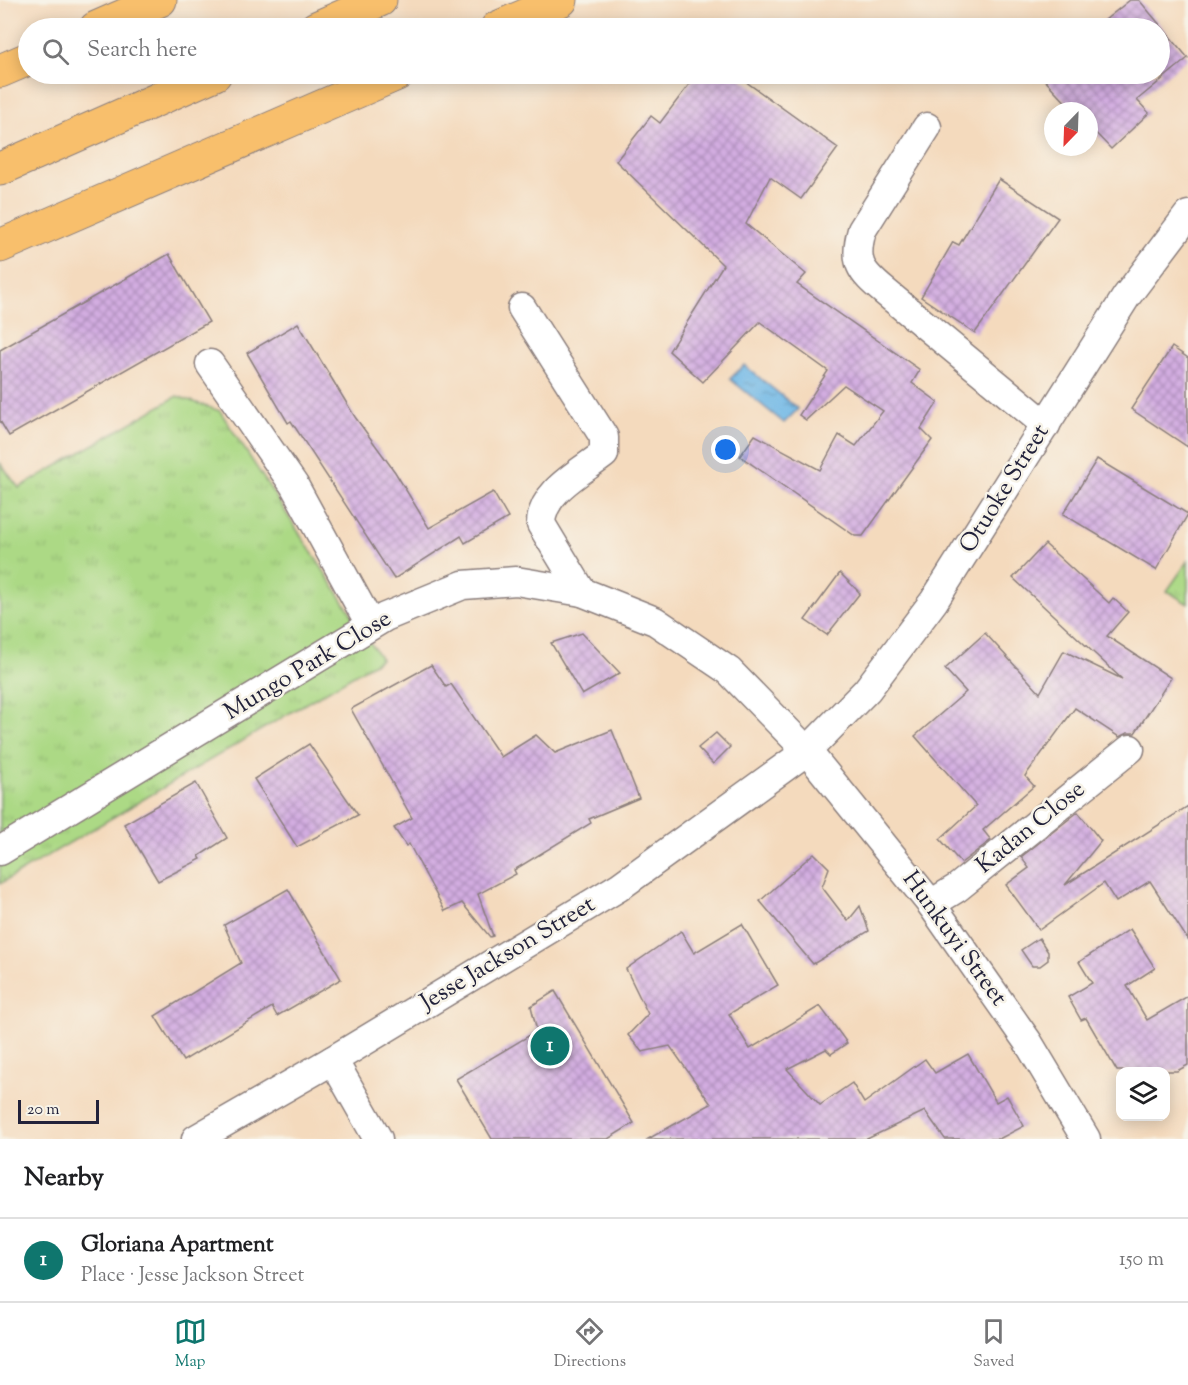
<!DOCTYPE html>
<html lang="en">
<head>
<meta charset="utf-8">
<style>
  body { margin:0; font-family:"Sorts Mill Goudy",serif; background:#f6f6f6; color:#202124 }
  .controls { position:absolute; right:18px; bottom:18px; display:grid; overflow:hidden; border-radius:12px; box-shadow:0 3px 15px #0003 }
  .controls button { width:54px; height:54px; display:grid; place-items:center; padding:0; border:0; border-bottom:2px solid #e0e0e0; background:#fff; color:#202124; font:30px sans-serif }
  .compass { position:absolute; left:1044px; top:102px; width:54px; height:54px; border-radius:50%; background:#fff; box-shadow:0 3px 15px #0003; rotate:203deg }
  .scale { position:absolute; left:18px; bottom:15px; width:81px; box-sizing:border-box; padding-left:6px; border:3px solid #22223b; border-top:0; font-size:16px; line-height:21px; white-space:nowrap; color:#22223b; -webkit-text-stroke:4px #f7f3e8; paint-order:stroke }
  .you { position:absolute; left:726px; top:450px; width:21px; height:21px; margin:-15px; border:4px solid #fff; border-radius:50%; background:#1a73e8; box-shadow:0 0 0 9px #1a73e833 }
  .badge { display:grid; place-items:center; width:39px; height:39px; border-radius:50%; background:#0f766e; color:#fff; font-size:20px; font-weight:700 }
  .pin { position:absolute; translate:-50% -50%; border:3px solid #fff; box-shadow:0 2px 6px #0006 }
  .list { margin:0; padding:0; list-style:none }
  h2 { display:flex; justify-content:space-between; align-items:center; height:78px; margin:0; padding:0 24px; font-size:26px }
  h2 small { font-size:20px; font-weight:400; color:#757577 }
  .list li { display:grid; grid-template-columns:39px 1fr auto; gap:18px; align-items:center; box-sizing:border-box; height:84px; padding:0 24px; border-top:2px solid #e0e0e0 }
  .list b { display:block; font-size:22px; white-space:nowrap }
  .list p { margin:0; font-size:20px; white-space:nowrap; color:#757577 }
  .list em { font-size:20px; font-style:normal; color:#757577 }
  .icon { flex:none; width:33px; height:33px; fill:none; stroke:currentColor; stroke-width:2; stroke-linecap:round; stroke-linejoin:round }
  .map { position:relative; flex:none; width:1188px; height:1139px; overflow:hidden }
  .search { position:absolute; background:#fff; box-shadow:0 3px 15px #0003; left:18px; right:18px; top:18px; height:66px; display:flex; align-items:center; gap:15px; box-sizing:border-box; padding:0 21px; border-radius:33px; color:#757577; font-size:22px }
  .sheet { height:162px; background:#fff }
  nav { display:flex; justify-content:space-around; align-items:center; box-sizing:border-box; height:84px; border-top:2px solid #e0e0e0; background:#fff; font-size:16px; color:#757577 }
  nav a { display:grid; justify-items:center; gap:3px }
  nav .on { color:#0f766e }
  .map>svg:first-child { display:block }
</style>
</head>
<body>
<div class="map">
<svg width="1188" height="1139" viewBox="0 0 1188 1139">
  <defs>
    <pattern id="grass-tufts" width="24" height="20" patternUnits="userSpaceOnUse" patternTransform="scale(1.5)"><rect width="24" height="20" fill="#acd985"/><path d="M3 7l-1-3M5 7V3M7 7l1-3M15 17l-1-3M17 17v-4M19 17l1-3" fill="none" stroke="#94ba74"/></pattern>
    <pattern id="water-ripples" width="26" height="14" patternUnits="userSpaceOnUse" patternTransform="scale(1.5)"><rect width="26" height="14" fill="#6eb7e6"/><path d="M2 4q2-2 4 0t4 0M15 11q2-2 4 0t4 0" fill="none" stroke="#5a94bc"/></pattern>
    <pattern id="building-cross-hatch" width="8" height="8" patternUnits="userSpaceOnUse" patternTransform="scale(1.5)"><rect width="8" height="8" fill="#d3ade1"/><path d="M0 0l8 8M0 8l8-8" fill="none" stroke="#ab8cb8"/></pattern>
  </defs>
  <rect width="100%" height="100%" fill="#f7f3e8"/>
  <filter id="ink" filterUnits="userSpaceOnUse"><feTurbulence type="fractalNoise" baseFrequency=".0167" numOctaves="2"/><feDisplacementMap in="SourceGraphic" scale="12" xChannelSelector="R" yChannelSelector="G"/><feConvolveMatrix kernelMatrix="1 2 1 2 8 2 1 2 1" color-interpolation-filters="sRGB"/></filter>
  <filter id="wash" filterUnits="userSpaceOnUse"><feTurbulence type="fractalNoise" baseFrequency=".008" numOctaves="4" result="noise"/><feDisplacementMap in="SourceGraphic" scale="24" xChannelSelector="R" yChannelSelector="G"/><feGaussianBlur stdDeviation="1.35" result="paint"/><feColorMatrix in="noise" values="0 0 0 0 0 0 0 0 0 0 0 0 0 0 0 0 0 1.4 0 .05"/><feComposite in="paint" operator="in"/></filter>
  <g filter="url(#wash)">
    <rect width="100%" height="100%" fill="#f4dabd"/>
    <g fill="url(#grass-tufts)" stroke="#677e60" stroke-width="1.5">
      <polygon points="177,396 220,411 381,659 0,884 0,463 19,488"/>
      <polygon points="1188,561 1188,604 1167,591"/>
    </g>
    <polygon fill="url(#water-ripples)" stroke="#486c90" stroke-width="1.5" points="744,365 798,409 784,423 730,379"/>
    <g id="blocks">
      <g fill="url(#building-cross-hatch)">
        <polygon points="1130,0 1139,0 1188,58 1137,100 1149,113 1111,149 1089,126 1089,111 1074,111 1039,74 1160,74 1160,28 1095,28"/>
        <polygon points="697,74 735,74 838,148 801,199 770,177 746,224 806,274 797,284 920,370 912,383 938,402 921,429 932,440 863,536 855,536 740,456 755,435 820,470 839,435 856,446 883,411 844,385 806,420 799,415 828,371 760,322 703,382 669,351 723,265 616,161 651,116 660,123"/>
        <polygon points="999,179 1058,218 975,333 921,297 953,242 959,245"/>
        <polygon points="169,254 209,322 9,436 0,421 0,350"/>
        <polygon points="298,323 355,417 395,472 429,528 493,492 508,518 465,543 461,536 394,579 291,421 288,423 247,353"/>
        <polygon points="1172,347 1188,358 1188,447 1131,409"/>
        <polygon points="1097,459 1188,514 1156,570 1063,514"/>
        <polygon points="1045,544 1109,603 1113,598 1128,612 1107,636 1171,678 1135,733 1127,733 1119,737 1075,708 1025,776 1034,786 983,830 991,840 961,863 940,839 976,806 915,736 966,692 945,669 985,633 1040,693 1064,651 1122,679 1013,578"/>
        <polygon points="840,573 860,593 827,635 805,620"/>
        <polygon points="582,633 620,673 582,695 551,643"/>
        <polygon points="431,665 446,687 451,684 501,757 536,735 555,753 612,730 639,798 589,819 591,823 514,870 516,874 478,894 493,936 490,937 462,903 445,911 409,844 406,846 394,828 412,818 351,709"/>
        <polygon points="716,733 730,747 713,764 698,748"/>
        <polygon points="309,744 358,815 297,847 254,779"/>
        <polygon points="196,783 227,838 199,856 201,859 158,881 124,824"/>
        <polygon points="1188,806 1188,940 1150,881 1116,902 1104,883 1039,930 1006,885 1029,868 1021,857 1078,812 1101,841 1065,885"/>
        <polygon points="814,853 829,868 822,887 848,921 860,906 869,931 813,964 760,901"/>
        <polygon points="288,889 341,979 277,1016 272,1007 183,1061 155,1016 241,963 224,925"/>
        <polygon points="742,924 778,985 729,1014 750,1049 820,1006 847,1043 831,1054 826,1049 787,1069 820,1105 852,1083 864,1103 925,1059 935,1073 968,1054 996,1102 1007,1096 1024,1126 999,1139 945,1139 925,1111 867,1139 648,1139 711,1104 670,1046 642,1052 628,1035 648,1014 626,969 681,931 694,953"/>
        <polygon points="1130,929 1155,968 1127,986 1147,1020 1188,996 1188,1065 1177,1071 1117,1071 1086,1018 1081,1020 1068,997 1092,983 1079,962"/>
        <polygon points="1039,938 1048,952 1048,960 1040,966 1032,966 1021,950"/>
        <polygon points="555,991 634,1123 608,1139 492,1139 456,1079 537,1031 531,1006"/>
      </g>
    </g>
  </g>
  <g filter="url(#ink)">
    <use href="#blocks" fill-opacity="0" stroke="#8b7e7c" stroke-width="1.5"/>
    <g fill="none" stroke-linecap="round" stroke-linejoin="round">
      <g stroke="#8b7e7c" stroke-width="31">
        <g id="minor">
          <path d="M927,127l-65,103c-9,32 -2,41 22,61l162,134"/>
          <path d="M522,308l82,129v17c-24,19 -62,37 -63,70l41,68"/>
          <polyline points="210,364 294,485 370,624"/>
          <polyline points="0,851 385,617 463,585 516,581 582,592 655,621 729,671 807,751 931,904 1028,1042 1086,1139"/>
          <polyline points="931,904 957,888 1130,749"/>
          <polyline points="333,1060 378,1139"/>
          <polyline points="196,1139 333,1060 619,887 807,751 867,690 934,601 1126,297 1188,215"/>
        </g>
      </g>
      <g stroke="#8b7e7c" stroke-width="35">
        <g id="highway">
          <polyline points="96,28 160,0"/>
          <polyline points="316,28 380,0"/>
          <polyline points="497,28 561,0"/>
          <polyline points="0,71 28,59"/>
          <polyline points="0,169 215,74"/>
          <polyline points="0,246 397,74"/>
        </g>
      </g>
      <use href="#minor" stroke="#fff" stroke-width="28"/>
      <use href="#highway" stroke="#f8bf6c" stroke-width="33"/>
    </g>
  </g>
  <g text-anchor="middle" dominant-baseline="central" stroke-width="5" stroke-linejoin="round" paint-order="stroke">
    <g font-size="24" fill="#22223b" stroke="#f7f3e8">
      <text transform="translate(1005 489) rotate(-58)">Otuoke Street</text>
      <text transform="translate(308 666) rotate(-31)">Mungo Park Close</text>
      <text transform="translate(1031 828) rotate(-39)">Kadan Close</text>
      <text transform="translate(954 939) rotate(54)">Hunkuyi Street</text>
      <text transform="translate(508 954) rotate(-31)">Jesse Jackson Street</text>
    </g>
  </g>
</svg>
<div class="controls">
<button><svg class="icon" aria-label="layers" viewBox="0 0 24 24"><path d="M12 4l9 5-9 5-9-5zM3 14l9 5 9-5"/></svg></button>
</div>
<svg class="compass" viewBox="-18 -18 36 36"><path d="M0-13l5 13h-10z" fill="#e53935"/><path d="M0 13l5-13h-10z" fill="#757577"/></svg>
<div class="scale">20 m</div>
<div class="you"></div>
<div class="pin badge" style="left:550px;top:1046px">1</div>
<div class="search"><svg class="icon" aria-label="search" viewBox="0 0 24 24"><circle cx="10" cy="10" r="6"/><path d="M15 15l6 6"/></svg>Search here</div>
</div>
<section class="sheet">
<h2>Nearby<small></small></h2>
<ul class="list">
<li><span class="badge">1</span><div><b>Gloriana Apartment</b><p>Place · Jesse Jackson Street</p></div><em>150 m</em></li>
</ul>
</section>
<nav>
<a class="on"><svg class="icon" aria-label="map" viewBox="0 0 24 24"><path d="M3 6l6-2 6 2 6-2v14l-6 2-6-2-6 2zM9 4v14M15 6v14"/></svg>Map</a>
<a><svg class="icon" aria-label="directions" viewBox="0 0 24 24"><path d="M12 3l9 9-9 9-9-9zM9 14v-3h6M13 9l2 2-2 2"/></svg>Directions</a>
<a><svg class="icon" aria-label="saved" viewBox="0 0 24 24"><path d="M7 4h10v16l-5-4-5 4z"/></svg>Saved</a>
</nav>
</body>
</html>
